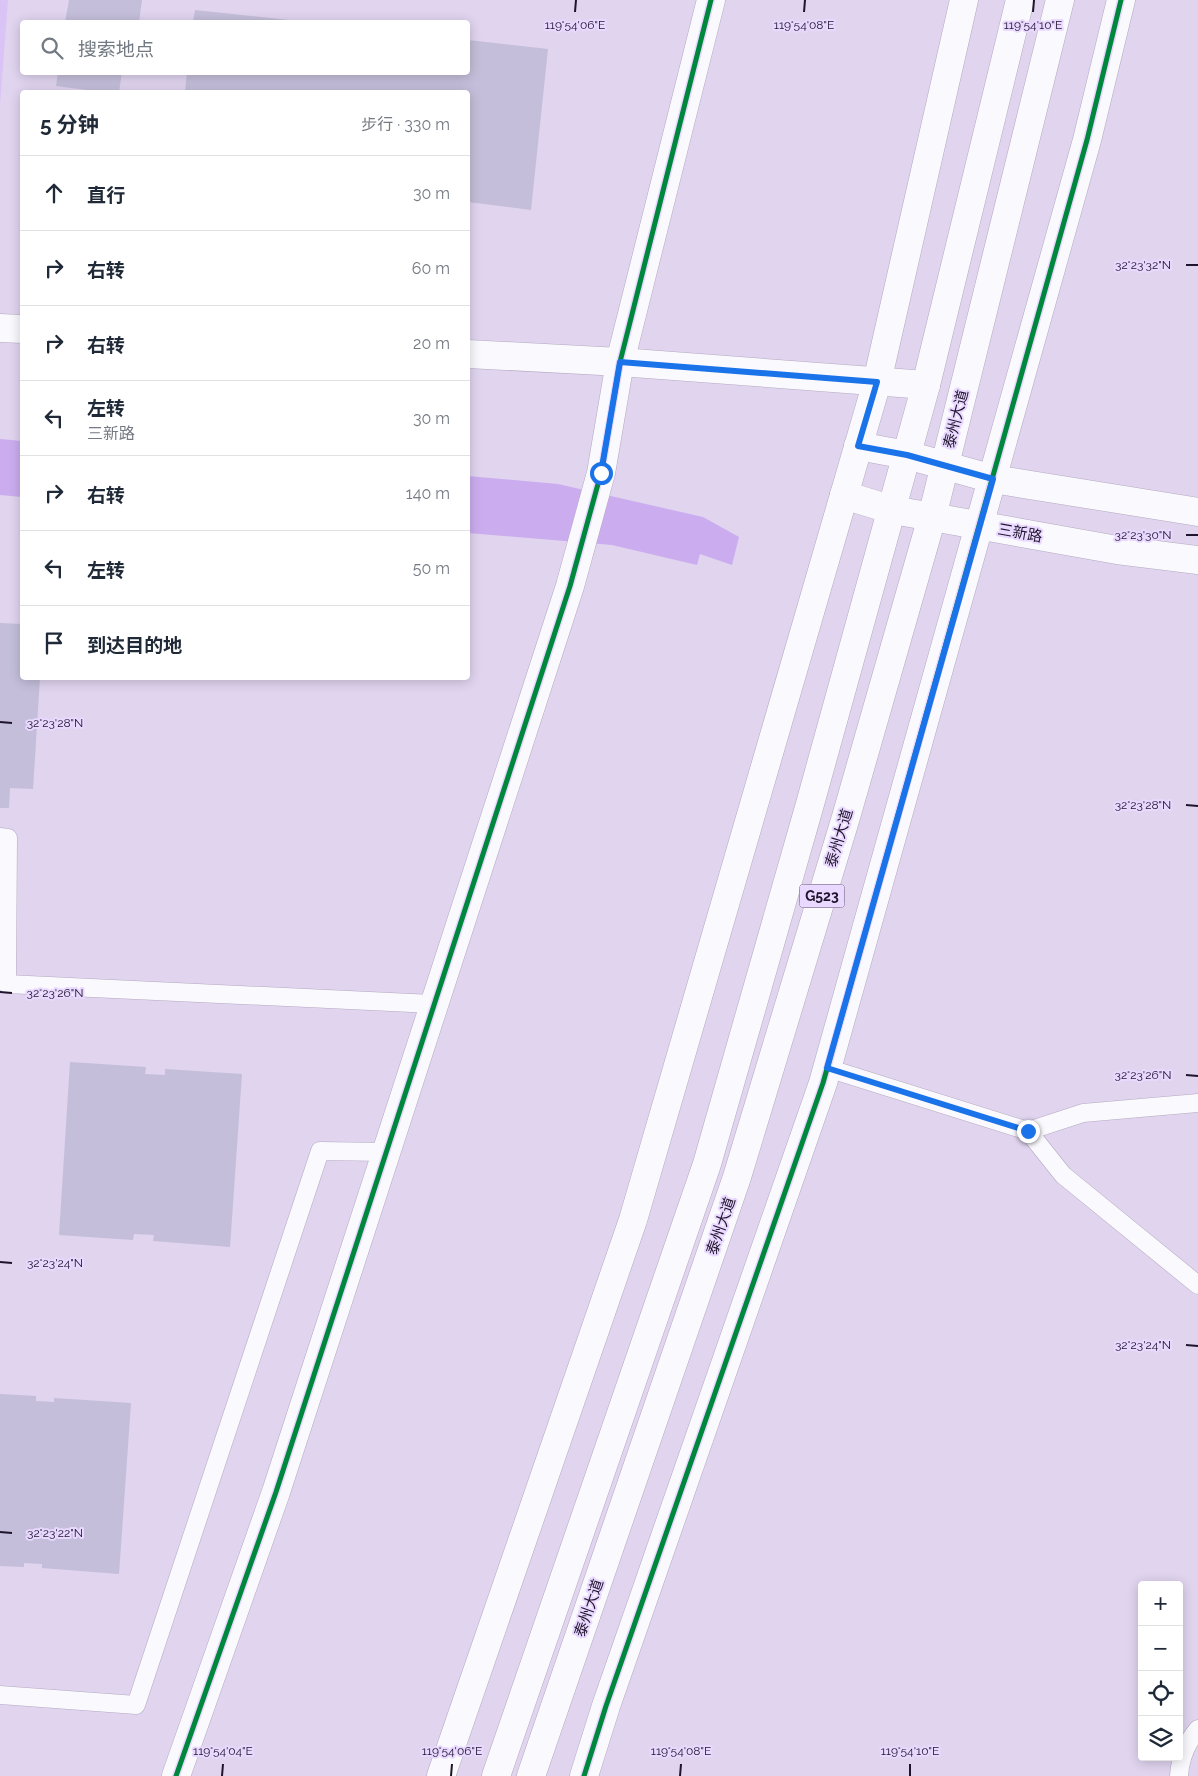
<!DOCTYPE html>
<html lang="zh">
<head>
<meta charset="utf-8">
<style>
  body { margin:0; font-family:Raleway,"Noto Sans SC",sans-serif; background:#f2f2f3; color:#1f2937 }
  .controls { position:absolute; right:15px; bottom:15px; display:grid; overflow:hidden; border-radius:5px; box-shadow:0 2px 12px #0003 }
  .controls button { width:45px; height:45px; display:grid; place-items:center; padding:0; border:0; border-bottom:1px solid #e0e1e3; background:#fff; color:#1f2937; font:25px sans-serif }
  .stop { position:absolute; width:15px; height:15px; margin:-11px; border:4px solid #1a73e8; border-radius:50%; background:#fff }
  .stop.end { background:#1a73e8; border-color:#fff; box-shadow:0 1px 5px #0008 }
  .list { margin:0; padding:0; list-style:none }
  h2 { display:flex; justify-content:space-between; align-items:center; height:65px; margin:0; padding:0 20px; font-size:21px }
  h2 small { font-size:16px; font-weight:400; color:#747a83 }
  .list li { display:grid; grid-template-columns:32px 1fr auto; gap:15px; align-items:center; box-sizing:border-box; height:75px; padding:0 20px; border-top:1px solid #e0e1e3 }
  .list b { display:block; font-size:19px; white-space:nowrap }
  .list p { margin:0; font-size:16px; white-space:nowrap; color:#747a83 }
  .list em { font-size:16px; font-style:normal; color:#747a83 }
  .icon { flex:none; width:28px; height:28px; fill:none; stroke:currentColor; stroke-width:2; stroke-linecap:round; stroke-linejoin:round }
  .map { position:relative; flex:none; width:1198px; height:1776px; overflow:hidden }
  .search { position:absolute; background:#fff; box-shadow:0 2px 12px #0003; left:20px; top:20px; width:450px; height:55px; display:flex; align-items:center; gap:12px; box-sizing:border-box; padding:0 18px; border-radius:5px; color:#747a83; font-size:19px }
  .panel { position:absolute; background:#fff; box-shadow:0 2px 12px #0003; left:20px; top:90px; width:450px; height:590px; border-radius:5px }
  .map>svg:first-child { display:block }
</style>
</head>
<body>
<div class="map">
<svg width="1198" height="1776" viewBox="0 0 1198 1776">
  <rect width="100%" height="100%" fill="#e0d4ef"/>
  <polygon fill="#dac4f6" points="0,0 8,0 0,106"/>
  <g fill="#cbadef">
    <polygon points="0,439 22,441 22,497 0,495"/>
    <polygon points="468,476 558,484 703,517 739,537 732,565 700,554 697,565 612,545 468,533"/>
  </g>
  <g fill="#c4beda">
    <polygon points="69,0 142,0 139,22 65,22"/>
    <polygon points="195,10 298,21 298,22 193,22"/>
    <polygon points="468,40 548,49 531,210 468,202 468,92 185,92 187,72 468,72"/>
    <polygon points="58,72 122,72 119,92 102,92 56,86"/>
    <polygon points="0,623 22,624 22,678 40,678 33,789 10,788 9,808 0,808"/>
    <polygon points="70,1062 146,1067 145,1074 165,1075 165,1069 242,1074 230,1247 153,1241 154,1235 134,1234 133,1240 59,1235"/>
    <polygon points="0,1394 36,1396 36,1401 54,1402 54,1398 131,1403 119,1574 42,1568 42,1564 24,1563 24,1567 0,1566"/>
  </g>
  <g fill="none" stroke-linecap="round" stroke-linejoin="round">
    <g stroke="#b4a9c1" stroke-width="19">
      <g id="service">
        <polyline points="0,837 8,838 7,984 433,1004"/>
        <polyline points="827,1068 1028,1131 1063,1175 1198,1285"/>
        <polyline points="1028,1131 1083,1113 1198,1103"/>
        <polyline points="0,1695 136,1705 320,1151 386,1152"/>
        <path d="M1179,1776c1,-18 8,-34 19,-47"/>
      </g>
    </g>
    <g stroke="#b4a9c1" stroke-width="29">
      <g id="minor">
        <polyline points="441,1776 633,1220 877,382 964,0"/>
        <polyline points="584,1776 606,1706 823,1083 1087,140 1121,0"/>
      </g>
    </g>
    <g stroke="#b4a9c1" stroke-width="29">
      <g id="tertiary">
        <polyline points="0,328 22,329"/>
        <polyline points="468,354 620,362 926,385"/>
        <polyline points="858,446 907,455 993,479 1198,512"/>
        <polyline points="844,495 893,510 1117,550 1198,560"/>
        <polyline points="176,1776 276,1492 570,586 601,473 620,362 711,0"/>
      </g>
    </g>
    <g stroke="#b4a9c1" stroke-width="29">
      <g id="trunk">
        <polyline points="496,1776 707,1164 810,804 926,385 1020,0"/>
        <polyline points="531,1776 737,1177 846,817 932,517 1060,0"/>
      </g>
    </g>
    <use href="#service" stroke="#faf9fd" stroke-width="18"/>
    <use href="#minor" stroke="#faf9fd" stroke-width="28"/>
    <use href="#tertiary" stroke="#faf9fd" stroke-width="28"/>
    <use href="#trunk" stroke="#faf9fd" stroke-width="28"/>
    <g stroke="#e9d8ff" stroke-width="8">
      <g id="cycleway">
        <polyline points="176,1776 276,1492 570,586 601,473 620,362 711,0"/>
        <polyline points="584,1776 606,1706 823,1083 1087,140 1121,0"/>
      </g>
    </g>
    <use href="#cycleway" stroke="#00873e" stroke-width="5"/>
  </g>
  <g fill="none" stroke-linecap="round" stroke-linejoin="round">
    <polyline stroke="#1a73e8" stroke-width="6" points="601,473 620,362 877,382 858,446 907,455 993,479 827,1068 1028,1131"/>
  </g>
  <path fill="none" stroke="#1f142b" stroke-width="2" d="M575,12l1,-12M804,12l1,-12M1033,12l1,-12M1186,265h12M1186,535h12M0,722l12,1M1186,805l12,1M0,992l12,1M1186,1075l12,1M0,1262l12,1M1186,1345l12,1M0,1532l12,1M222,1776l1,-12M451,1776l1,-12M680,1776l1,-12M910,1776v-12"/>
  <g text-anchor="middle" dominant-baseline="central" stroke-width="4" stroke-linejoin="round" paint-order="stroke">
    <rect fill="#e9d8ff" stroke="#5c4f6b" stroke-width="1" x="799.5" y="884.5" width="45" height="23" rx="4"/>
    <g font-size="14" font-weight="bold" fill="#1f142b">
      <text x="822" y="896">G523</text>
    </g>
    <g font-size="15" fill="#1f142b" stroke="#e9d8ff">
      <text transform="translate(956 419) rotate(-76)">泰州大道</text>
      <text transform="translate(1020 533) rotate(10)">三新路</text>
      <text transform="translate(839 838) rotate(-73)">泰州大道</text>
      <text transform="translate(721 1226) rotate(-71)">泰州大道</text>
      <text transform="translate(589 1608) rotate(-71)">泰州大道</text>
    </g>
  </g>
  <g font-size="12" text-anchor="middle" fill="#1f142b" stroke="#e9d8ff" stroke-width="4" stroke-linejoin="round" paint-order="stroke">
    <text x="575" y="29">119°54'06"E</text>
    <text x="804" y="29">119°54'08"E</text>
    <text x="1033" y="29">119°54'10"E</text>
    <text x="1143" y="269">32°23'32"N</text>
    <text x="1143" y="539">32°23'30"N</text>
    <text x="55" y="727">32°23'28"N</text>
    <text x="1143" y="809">32°23'28"N</text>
    <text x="55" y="997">32°23'26"N</text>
    <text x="1143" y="1079">32°23'26"N</text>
    <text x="55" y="1267">32°23'24"N</text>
    <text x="1143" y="1349">32°23'24"N</text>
    <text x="55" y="1537">32°23'22"N</text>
    <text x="223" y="1755">119°54'04"E</text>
    <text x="452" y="1755">119°54'06"E</text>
    <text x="681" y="1755">119°54'08"E</text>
    <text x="910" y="1755">119°54'10"E</text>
  </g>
</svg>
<div class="controls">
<button>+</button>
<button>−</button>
<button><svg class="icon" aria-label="locate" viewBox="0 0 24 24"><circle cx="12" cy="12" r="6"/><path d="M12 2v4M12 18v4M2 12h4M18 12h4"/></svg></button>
<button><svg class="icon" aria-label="layers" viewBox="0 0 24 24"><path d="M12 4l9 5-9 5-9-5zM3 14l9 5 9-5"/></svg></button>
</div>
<div class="stop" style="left:601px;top:473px"></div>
<div class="stop end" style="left:1028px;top:1131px"></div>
<div class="search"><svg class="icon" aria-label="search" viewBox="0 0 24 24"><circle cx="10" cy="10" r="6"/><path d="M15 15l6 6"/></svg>搜索地点</div>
<section class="panel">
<h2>5 分钟<small>步行 · 330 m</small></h2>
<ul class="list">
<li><svg class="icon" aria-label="ahead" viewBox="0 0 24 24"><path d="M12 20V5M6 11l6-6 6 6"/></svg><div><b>直行</b></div><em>30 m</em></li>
<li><svg class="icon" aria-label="right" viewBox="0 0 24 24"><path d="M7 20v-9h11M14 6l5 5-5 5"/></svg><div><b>右转</b></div><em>60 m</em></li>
<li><svg class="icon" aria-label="right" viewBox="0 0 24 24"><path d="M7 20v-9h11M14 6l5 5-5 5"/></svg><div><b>右转</b></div><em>20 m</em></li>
<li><svg class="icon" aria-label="left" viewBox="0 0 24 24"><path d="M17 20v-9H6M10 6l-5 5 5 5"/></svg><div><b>左转</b><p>三新路</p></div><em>30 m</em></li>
<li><svg class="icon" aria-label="right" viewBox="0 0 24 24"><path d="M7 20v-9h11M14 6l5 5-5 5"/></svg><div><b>右转</b></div><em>140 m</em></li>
<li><svg class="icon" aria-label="left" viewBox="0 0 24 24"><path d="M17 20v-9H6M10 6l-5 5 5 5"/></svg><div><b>左转</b></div><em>50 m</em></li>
<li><svg class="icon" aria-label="arrive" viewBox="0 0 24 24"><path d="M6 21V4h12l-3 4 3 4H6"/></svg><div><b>到达目的地</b></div></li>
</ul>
</section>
</div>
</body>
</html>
